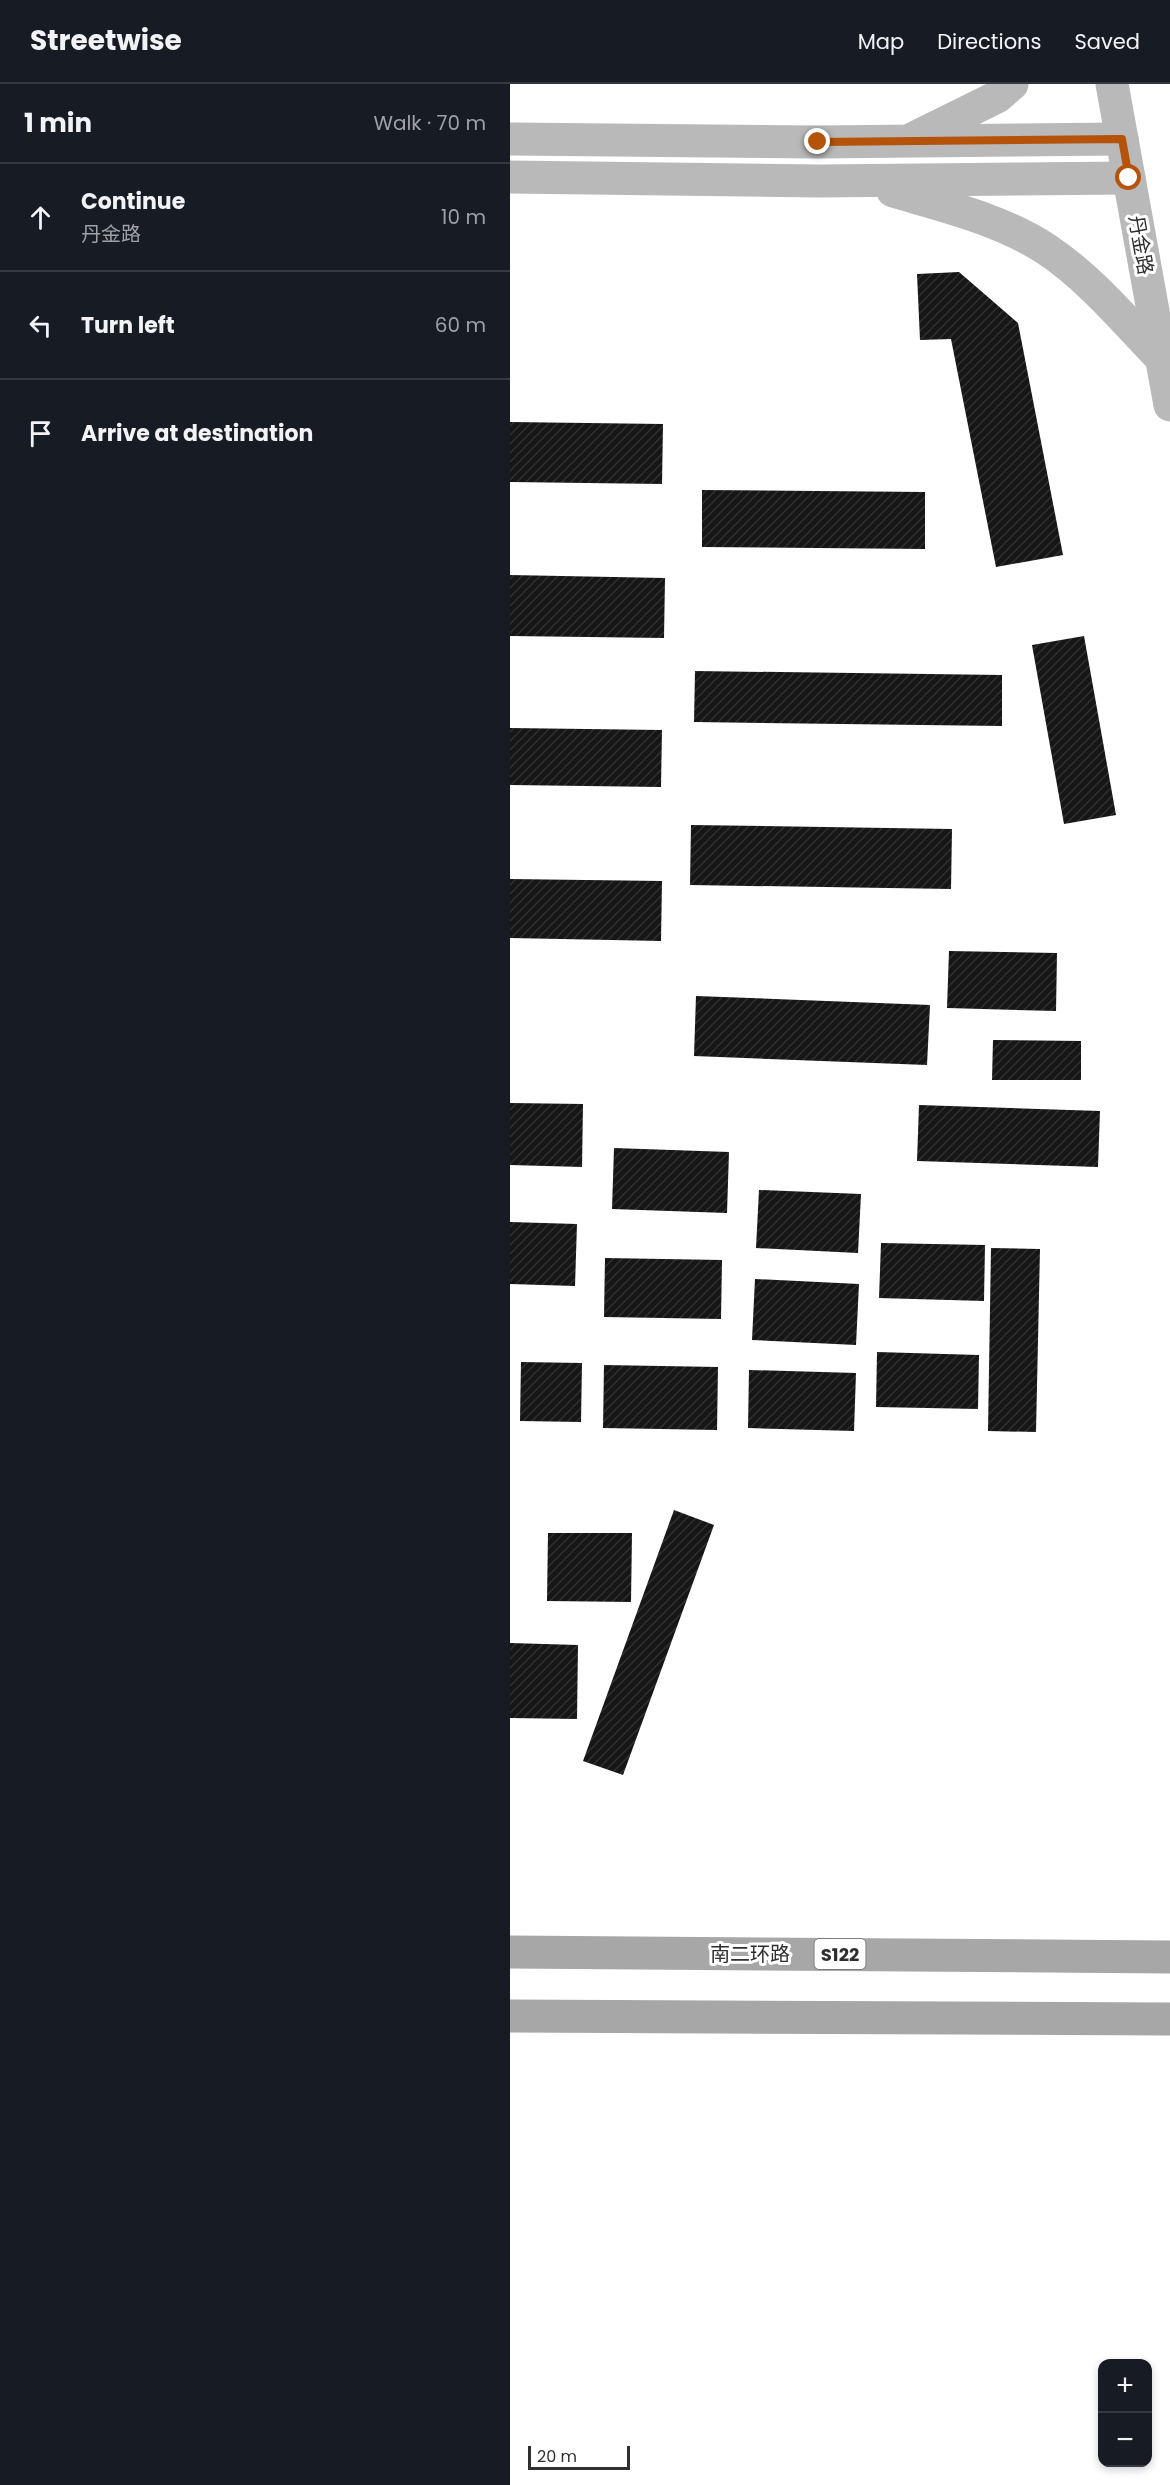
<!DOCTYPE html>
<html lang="en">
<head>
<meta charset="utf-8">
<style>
  body { margin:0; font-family:Poppins,"Noto Sans SC",sans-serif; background:#242831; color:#f1f3f6 }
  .controls { position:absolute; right:18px; bottom:18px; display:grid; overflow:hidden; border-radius:12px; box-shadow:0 3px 9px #0003 }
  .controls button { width:54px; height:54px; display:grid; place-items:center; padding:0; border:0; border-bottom:2px solid #363941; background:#171b24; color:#f1f3f6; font:30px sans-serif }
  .scale { position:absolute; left:18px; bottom:15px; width:102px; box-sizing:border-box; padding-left:6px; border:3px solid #2f2f2f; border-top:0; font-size:16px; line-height:21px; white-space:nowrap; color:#2f2f2f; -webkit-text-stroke:4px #fff; paint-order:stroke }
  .stop { position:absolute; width:18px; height:18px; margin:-14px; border:4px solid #b45309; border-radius:50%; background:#fff }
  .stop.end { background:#b45309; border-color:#fff; box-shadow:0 2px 6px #0008 }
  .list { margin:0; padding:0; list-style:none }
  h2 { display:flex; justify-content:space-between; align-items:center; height:78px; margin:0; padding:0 24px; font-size:26px }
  h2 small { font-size:20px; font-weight:400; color:#9ea1a6 }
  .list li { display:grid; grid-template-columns:39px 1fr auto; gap:18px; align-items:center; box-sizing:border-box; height:108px; padding:0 24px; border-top:2px solid #363941 }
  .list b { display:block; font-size:22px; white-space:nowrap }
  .list p { margin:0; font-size:20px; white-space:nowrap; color:#9ea1a6 }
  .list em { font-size:20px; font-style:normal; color:#9ea1a6 }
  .icon { flex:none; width:33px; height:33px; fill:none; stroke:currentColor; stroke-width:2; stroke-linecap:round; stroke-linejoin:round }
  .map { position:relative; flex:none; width:660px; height:2401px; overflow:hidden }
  header { display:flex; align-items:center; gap:36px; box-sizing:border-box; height:84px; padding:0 30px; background:#171b24; border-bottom:2px solid #363941 }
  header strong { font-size:28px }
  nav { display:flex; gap:33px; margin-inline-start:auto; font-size:21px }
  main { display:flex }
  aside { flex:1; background:#171b24 }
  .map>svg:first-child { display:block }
</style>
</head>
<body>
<header>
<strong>Streetwise</strong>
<nav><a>Map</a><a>Directions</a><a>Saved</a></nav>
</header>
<main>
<aside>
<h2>1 min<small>Walk · 70 m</small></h2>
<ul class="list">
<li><svg class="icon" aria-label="ahead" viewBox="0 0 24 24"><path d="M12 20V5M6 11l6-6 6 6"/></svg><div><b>Continue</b><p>丹金路</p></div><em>10 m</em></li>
<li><svg class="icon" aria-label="left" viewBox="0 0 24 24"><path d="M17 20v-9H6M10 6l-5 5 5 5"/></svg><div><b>Turn left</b></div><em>60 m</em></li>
<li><svg class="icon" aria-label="arrive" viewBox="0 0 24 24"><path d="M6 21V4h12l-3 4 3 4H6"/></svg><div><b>Arrive at destination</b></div></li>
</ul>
</aside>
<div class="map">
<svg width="660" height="2401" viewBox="0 0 660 2401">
  <defs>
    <pattern id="building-hatch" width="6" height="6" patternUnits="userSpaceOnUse" patternTransform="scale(1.5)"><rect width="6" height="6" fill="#161616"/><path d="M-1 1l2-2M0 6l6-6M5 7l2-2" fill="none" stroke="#303030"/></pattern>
  </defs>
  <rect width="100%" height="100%" fill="#fff"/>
  <g fill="url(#building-hatch)">
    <polygon points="449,188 508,239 553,471 486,483 441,255 410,256 407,190"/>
    <polygon points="0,338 153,340 152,400 0,398"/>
    <polygon points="192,406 415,408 415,465 192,463"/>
    <polygon points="0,491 155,494 154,554 0,552"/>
    <polygon points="574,552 606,731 554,740 522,561"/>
    <polygon points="185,587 492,591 492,642 184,638"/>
    <polygon points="0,644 152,646 151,703 0,701"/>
    <polygon points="181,741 442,745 441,805 180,801"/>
    <polygon points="0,795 152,797 151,857 0,854"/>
    <polygon points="439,867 547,869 546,927 437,924"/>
    <polygon points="186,912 420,921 417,981 184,972"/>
    <polygon points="483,956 571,957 571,996 482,996"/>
    <polygon points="0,1019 73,1020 72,1083 0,1081"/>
    <polygon points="409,1021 590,1027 588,1083 407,1077"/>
    <polygon points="104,1064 219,1068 217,1129 102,1125"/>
    <polygon points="249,1106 351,1110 348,1169 246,1164"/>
    <polygon points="0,1138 67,1140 65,1202 0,1200"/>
    <polygon points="371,1159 475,1161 474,1217 369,1214"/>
    <polygon points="481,1164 530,1165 526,1348 478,1347"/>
    <polygon points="95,1174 212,1176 211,1235 94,1233"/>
    <polygon points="245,1195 349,1200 346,1261 242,1256"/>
    <polygon points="367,1268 469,1271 468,1325 366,1323"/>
    <polygon points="11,1278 72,1279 71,1338 10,1337"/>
    <polygon points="94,1281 208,1283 207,1346 93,1344"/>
    <polygon points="239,1286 346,1289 344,1347 238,1344"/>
    <polygon points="164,1426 204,1441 113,1691 73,1677"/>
    <polygon points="38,1449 122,1449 121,1518 37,1517"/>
    <polygon points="0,1559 68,1561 67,1635 0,1634"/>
  </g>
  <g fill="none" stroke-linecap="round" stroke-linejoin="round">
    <g stroke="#b9b9b9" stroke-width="33">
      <polyline points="602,0 660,321"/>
      <polyline points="404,54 487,13 502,0"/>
      <polyline points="0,55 308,58 612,55"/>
      <polyline points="0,93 310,97 619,94"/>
      <path d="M383,107c51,15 107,28 153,58 44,29 79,72 116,110"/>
    </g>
    <g stroke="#a7a7a7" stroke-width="33">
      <polyline points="0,1868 660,1873"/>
      <polyline points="0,1932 660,1935"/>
    </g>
  </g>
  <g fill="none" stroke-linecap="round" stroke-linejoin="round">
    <polyline stroke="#b45309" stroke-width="8" points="308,58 612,55 619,94"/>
  </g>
  <g text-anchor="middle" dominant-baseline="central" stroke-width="6" stroke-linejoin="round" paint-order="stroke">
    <rect fill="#fff" stroke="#6d6d6d" stroke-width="1.5" x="304.5" y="1855" width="51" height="30" rx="4.5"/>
    <g font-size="18" font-weight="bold" fill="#2f2f2f">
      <text x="330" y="1870">S122</text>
    </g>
    <g font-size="20" fill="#2f2f2f" stroke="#fff">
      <text transform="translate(631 161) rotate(80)">丹金路</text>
      <text x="240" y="1870">南二环路</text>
    </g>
  </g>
</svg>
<div class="controls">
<button>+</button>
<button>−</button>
</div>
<div class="scale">20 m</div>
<div class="stop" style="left:619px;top:94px"></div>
<div class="stop end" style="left:308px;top:58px"></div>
</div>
</main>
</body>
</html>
